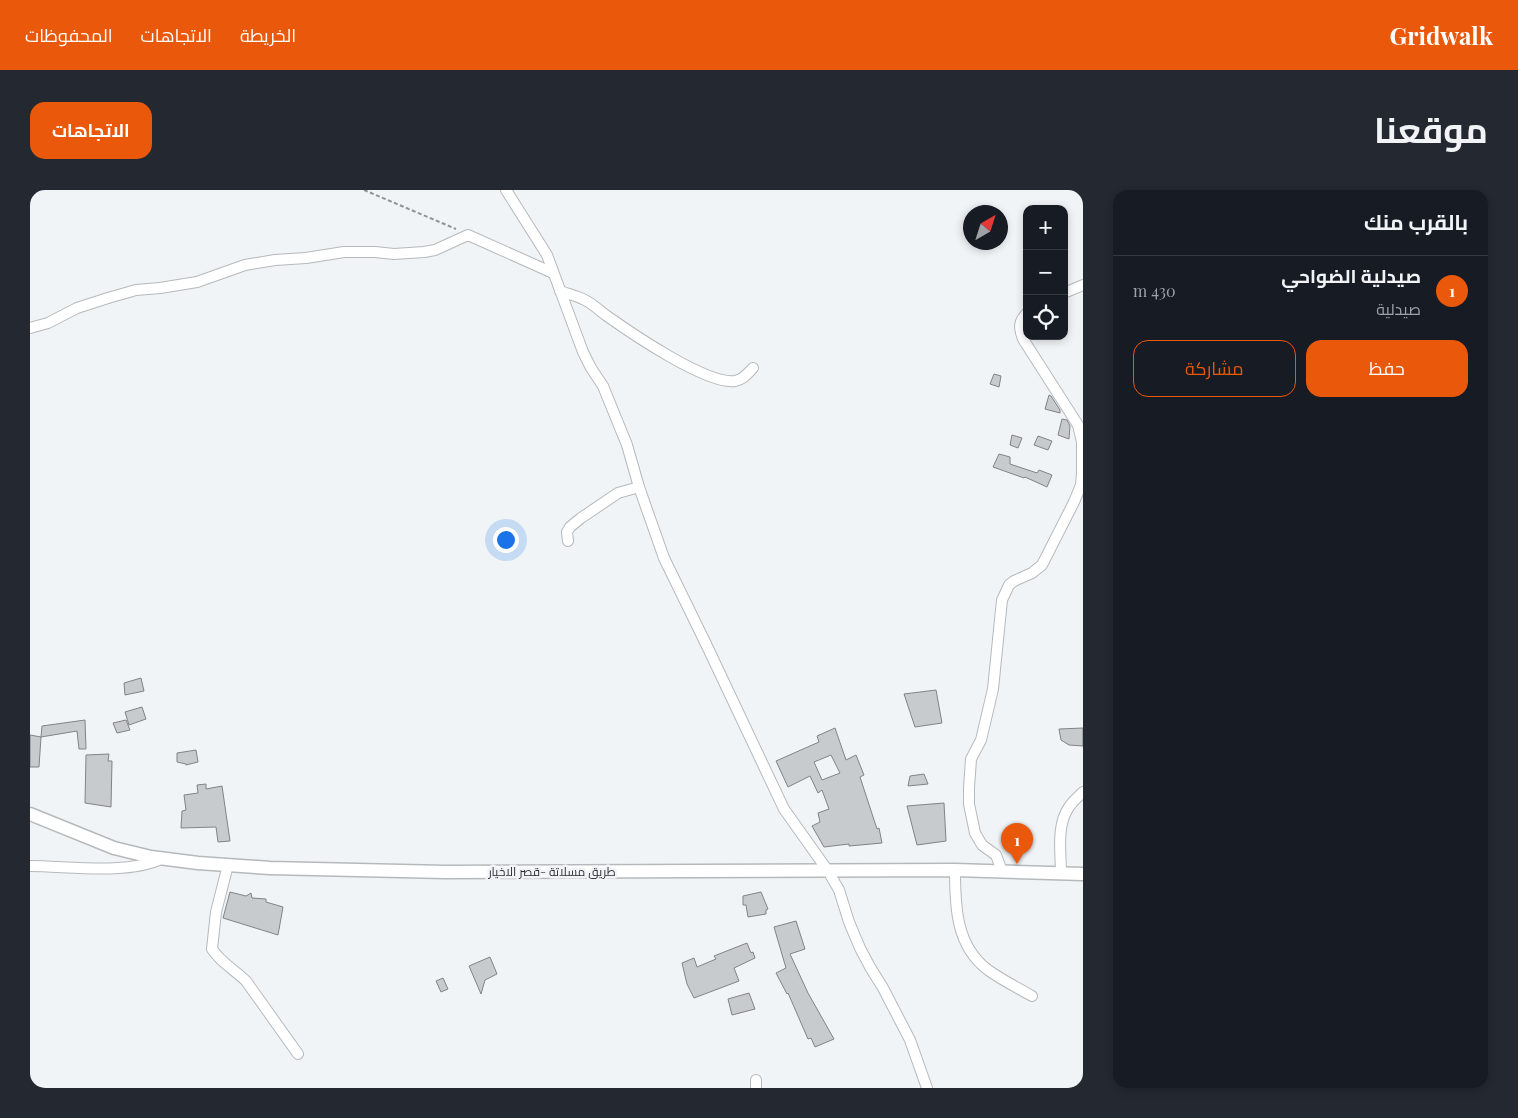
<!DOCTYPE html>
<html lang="ar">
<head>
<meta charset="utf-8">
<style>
  body { margin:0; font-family:"Playfair Display",Cairo,serif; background:#242831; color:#f1f3f6; direction:rtl }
  .controls { position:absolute; right:15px; top:15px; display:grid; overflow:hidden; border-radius:10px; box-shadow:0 2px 8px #0003 }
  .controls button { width:45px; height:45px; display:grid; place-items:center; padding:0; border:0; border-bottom:1px solid #363941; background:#171b24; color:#f1f3f6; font:25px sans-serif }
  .compass { position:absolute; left:933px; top:15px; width:45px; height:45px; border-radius:50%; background:#171b24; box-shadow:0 2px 8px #0003; rotate:39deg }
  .you { position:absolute; left:475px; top:349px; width:18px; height:18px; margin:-12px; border:4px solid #fff; border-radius:50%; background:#1a73e8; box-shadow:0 0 0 8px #1a73e833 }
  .badge { display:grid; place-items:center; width:32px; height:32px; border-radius:50%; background:#ea580c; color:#fff; font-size:16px; font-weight:700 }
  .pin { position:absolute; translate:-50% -41px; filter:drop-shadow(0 1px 2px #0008) }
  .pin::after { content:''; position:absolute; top:26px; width:18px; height:15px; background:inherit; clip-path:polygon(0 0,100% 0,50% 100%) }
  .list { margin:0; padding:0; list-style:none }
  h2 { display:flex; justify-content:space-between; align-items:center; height:65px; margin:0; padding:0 20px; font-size:21px }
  h2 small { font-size:16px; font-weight:400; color:#9ea1a6 }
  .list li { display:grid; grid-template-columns:32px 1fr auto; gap:15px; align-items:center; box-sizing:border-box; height:70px; padding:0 20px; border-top:1px solid #363941 }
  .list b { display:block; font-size:19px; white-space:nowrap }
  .list p { margin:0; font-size:16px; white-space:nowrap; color:#9ea1a6 }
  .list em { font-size:16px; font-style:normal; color:#9ea1a6 }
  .actions { display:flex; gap:10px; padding:15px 20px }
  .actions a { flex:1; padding:11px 0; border:1px solid #ea580c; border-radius:15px; text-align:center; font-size:18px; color:#ea580c }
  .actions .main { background:#ea580c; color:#fff }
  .icon { flex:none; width:28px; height:28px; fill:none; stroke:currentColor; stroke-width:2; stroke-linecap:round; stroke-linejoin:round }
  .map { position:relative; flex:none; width:1053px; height:898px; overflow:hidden; direction:ltr; border-radius:15px }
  header { display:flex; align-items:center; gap:30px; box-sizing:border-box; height:70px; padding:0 25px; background:#ea580c; color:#fff }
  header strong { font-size:24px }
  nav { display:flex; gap:28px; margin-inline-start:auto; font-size:18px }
  .intro { display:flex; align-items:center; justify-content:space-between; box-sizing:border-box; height:120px; padding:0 30px }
  h1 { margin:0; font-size:35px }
  .button { padding:12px 22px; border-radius:15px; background:#ea580c; color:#fff; font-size:18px; font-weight:700 }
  main { display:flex; gap:30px; padding:0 30px }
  aside { flex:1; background:#171b24; border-radius:15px; box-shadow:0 2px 8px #0003 }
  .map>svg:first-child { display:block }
</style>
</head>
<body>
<header>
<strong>Gridwalk</strong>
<nav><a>الخريطة</a><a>الاتجاهات</a><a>المحفوظات</a></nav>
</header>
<div class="intro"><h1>موقعنا</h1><a class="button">الاتجاهات</a></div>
<main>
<aside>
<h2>بالقرب منك<small></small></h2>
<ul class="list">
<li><span class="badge">1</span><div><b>صيدلية الضواحي</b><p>صيدلية</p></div><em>430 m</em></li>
</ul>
<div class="actions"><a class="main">حفظ</a><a>مشاركة</a></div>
</aside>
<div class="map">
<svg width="1053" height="898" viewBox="0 0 1053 898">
  <rect width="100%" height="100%" fill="#f1f4f7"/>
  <g fill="#c8cbcd" stroke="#818386" fill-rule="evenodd">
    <polygon points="964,184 971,186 969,197 960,194"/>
    <polygon points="1019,205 1021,206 1030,220 1030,223 1015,219"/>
    <polygon points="1032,229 1037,230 1040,236 1039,249 1028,245"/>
    <polygon points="982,245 992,248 988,258 980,255"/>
    <polygon points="1008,246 1022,251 1018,260 1004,255"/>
    <polygon points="969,264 980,267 980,274 1007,283 1009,280 1022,285 1017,297 995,287 994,288 963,277"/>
    <polygon points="111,488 114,501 95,505 94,493"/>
    <polygon points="906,500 912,533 885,537 874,504"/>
    <polygon points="112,517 116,529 99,535 95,522"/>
    <polygon points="55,530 56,559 49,559 47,541 11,547 12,536"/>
    <polygon points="96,530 100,540 87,543 83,533"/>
    <path d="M805,538l11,32 10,-5 8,20 -4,2 17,52 2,-1 3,15 -33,3v-2l-25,3 -12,-21 8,-4 -2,-9 11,-4 -7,-19 -4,3 -8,-17 -22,11 -12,-26 43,-19 -2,-6zM801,565l9,18 -18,7 -8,-18z"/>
    <polygon points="1053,538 1053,556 1039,555 1031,550 1029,539"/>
    <polygon points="0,545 11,547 9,577 0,577"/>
    <polygon points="166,560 168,572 156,575 156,574 147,572 147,563"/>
    <polygon points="79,564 78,571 82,571 81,617 55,613 56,565"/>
    <polygon points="894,584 898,594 878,596 880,586"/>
    <polygon points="176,594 176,599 192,596 200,651 188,652 186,637 151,638 152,621 156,620 154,605 168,603 167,595"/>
    <polygon points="914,613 916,651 887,655 877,616"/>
    <polygon points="200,702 216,706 221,703 222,708 236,709 236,712 253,717 248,745 193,728"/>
    <polygon points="731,702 738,719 736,720 736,724 718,727 716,715 713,715 713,706"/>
    <polygon points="766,731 775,759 760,764 778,803 804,849 785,857 781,848 778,849 758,803 757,804 746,783 756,778 744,737"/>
    <polygon points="717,753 721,763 723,762 725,768 704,778 709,791 664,808 657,794 652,773 664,768 667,777 686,769 684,766"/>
    <polygon points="460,767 467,784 455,790 451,804 439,776"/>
    <polygon points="413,788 418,799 411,802 406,791"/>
    <polygon points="719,803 725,819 702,825 698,809"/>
  </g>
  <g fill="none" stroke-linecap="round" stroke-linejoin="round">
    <g stroke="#b6b9bc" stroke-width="12">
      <g id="minor">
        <polyline points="476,0 517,65 553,162 561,178 573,196 597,255 609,297 634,368 676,454 754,619 798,681 809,700 819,732 830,758 840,777 853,798 880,850 897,898"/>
        <path d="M530,101c8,3 17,5 25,9 8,4 15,11 22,16 24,17 100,69 128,65 8,-1 13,-8 18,-13"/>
        <polyline points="1034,103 1053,95"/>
        <polyline points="0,138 18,133 47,118 78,108 106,100 130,98 167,92 215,75 245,70 276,68 314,62 345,62 364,64 394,62 405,60 438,45 523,83"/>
        <polyline points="538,351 537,342 540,337 551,328 588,303 609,297"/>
        <path d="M198,675l-12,47 -4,37c9,14 23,21 34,32l52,73"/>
        <path d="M0,676c38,0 97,9 131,-7"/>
        <path d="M925,680c0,37 1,76 33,100 14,10 30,18 44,26"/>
        <path d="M972,681l-6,-16 -14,-10 -7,-12 -6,-29v-16l2,-29 10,-19 12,-51 9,-89 7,-15 5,-4 18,-8 10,-8 32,-63 7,-17 1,-12v-31l-4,-17 -55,-86c-4,-11 -5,-17 4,-26"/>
        <path d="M1031,684c0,-22 -5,-48 8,-67 4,-6 9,-10 14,-15"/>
        <polyline points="726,890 726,898"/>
      </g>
    </g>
    <g stroke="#b6b9bc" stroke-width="15">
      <polyline id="major" points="0,624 84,658 121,667 168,673 240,678 415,682 925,680 1053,684"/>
    </g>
    <polyline stroke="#909294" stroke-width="2" stroke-dasharray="4 2.5" stroke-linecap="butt" points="334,0 426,39"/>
    <use href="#minor" stroke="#fff" stroke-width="10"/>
    <use href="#major" stroke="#fff" stroke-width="12"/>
  </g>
  <g text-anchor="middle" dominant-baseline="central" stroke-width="5" stroke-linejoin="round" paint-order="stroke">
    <g font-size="12" fill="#2e2f30" stroke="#f1f4f7">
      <text x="522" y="681">طريق مسلاتة -قصر الاخيار</text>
    </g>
  </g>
</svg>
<div class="controls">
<button>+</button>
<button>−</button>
<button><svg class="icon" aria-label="locate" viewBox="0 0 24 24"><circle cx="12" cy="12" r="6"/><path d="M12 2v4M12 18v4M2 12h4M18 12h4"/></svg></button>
</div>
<svg class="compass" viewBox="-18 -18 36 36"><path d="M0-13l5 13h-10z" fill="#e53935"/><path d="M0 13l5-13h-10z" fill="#9ea1a6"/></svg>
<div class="you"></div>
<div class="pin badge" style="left:987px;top:674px">1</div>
</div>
</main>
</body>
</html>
